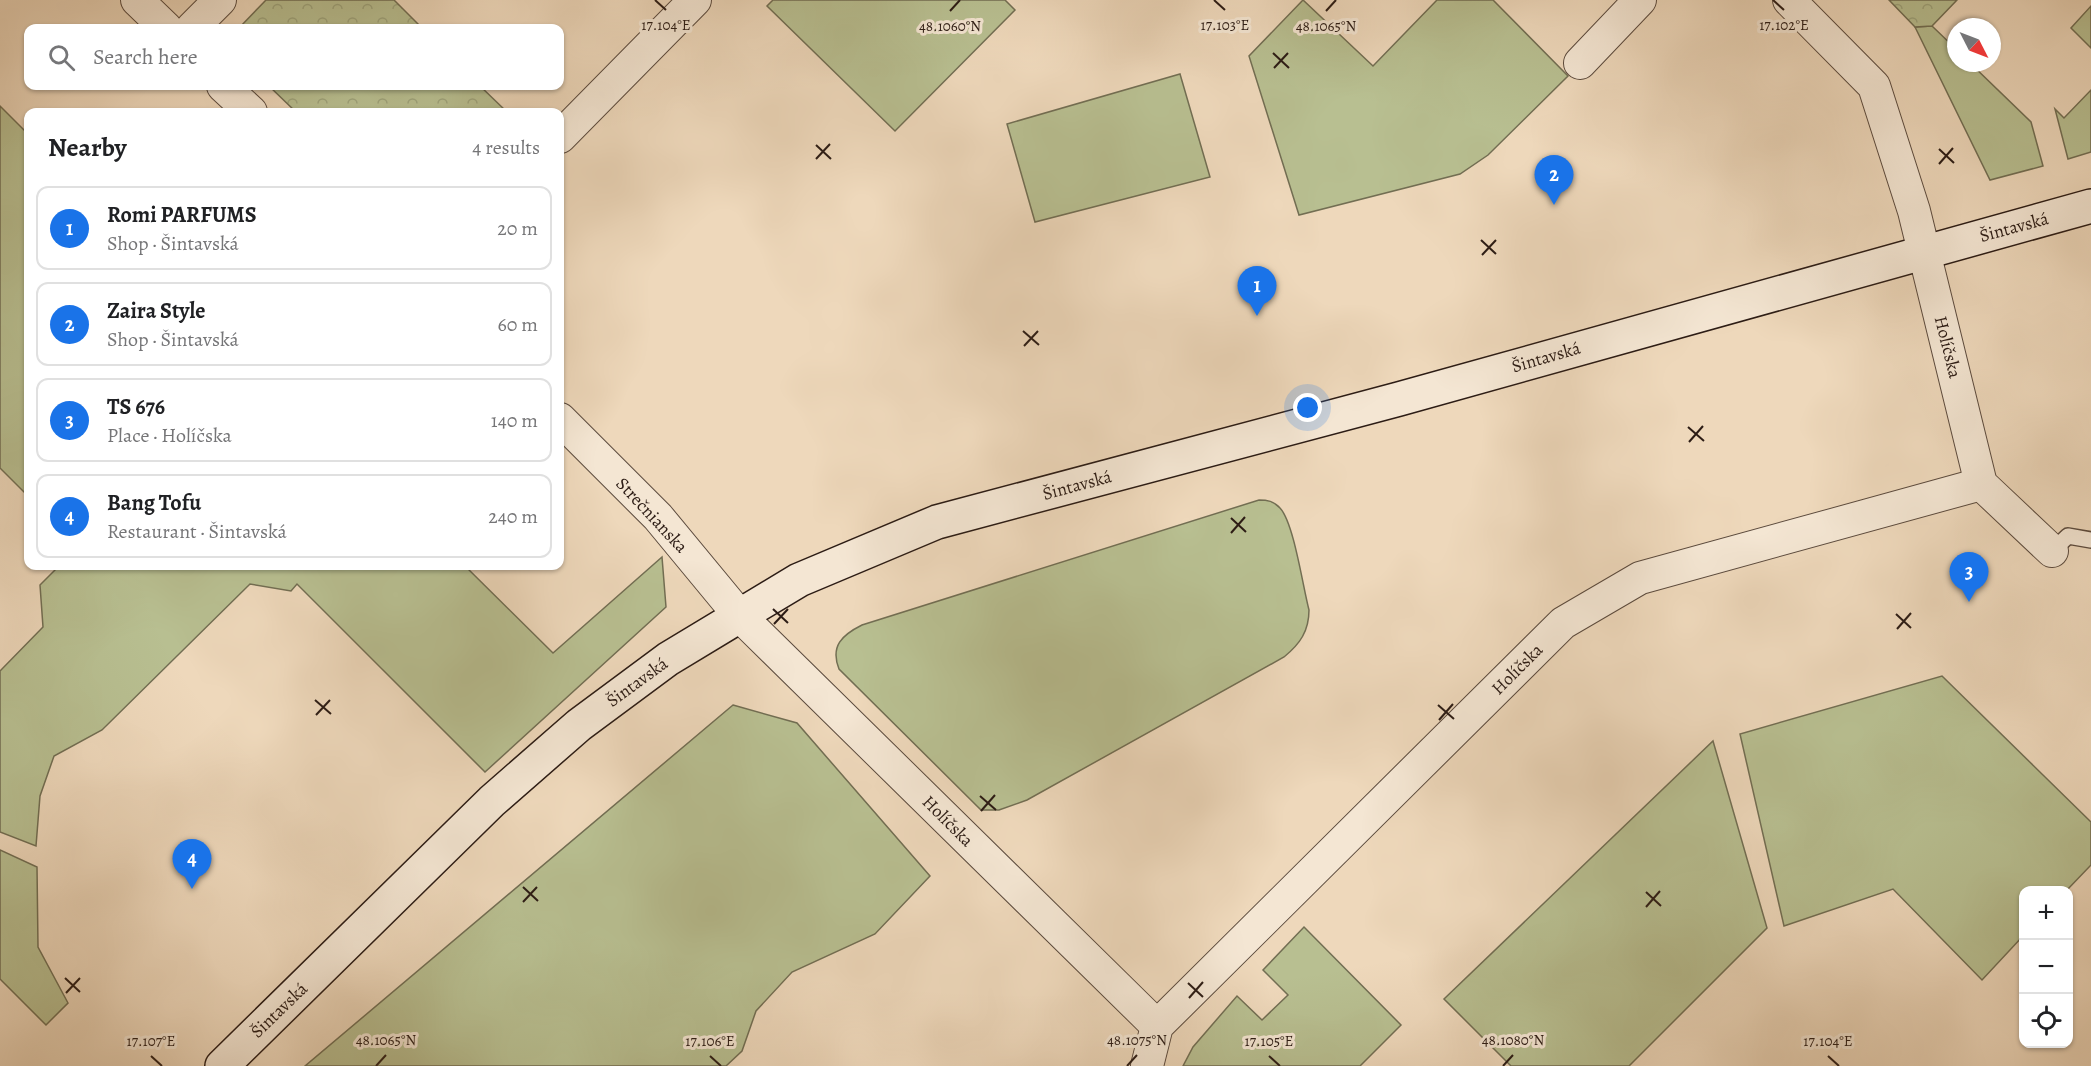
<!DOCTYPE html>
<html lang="en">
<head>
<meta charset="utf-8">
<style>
  body { margin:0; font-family:Alegreya,serif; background:#f2f2f2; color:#202124 }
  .controls { position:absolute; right:18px; bottom:18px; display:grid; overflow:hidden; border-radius:12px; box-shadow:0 2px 4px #0004 }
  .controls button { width:54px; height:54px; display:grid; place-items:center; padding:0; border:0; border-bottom:2px solid #e0e0e0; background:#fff; color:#202124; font:30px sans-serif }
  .compass { position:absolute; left:1947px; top:18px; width:54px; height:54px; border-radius:50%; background:#fff; box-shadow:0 2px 4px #0004; rotate:132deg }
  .you { position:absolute; left:1308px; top:408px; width:21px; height:21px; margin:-15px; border:4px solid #fff; border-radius:50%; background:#1a73e8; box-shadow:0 0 0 9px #1a73e833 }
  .badge { display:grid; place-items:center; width:39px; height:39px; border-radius:50%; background:#1a73e8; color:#fff; font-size:20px; font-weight:700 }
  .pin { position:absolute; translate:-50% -50px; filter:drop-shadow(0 2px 3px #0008) }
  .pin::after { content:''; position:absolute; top:32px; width:21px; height:18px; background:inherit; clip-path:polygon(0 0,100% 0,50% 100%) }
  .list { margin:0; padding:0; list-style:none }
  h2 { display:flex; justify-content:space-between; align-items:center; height:78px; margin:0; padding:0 24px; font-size:26px }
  h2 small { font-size:20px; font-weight:400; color:#757577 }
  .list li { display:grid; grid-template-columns:39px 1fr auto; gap:18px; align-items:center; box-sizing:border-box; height:84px; margin:0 12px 12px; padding:0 12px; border:2px solid #e0e0e0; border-radius:12px }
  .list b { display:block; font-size:22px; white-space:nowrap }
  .list p { margin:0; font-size:20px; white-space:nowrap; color:#757577 }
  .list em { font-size:20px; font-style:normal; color:#757577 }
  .icon { flex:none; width:33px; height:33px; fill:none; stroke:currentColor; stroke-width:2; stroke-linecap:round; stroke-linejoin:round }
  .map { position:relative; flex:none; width:2091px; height:1066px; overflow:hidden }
  .search { position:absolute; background:#fff; box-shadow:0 2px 4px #0004; left:24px; top:24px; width:540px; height:66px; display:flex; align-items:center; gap:15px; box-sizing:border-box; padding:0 21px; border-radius:12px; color:#757577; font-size:22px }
  .panel { position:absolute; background:#fff; box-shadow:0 2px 4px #0004; left:24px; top:108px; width:540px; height:462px; border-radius:12px }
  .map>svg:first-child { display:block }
</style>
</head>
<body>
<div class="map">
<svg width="2091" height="1066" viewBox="0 0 2091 1066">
  <defs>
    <pattern id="forest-crowns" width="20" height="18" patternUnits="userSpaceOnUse" patternTransform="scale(1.5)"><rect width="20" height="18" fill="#b8bf91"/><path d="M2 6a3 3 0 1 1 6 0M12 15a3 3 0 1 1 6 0" fill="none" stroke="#9ea47c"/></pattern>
  </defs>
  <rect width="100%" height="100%" fill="#eed8bb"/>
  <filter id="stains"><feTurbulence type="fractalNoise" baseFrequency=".00333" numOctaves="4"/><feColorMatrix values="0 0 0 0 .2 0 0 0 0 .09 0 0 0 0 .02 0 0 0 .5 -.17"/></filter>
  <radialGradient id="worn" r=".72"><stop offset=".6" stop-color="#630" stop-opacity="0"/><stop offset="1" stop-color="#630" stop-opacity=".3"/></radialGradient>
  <g fill="#b8bf91" stroke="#726e53" stroke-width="1.5">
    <polygon points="773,0 1005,0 1015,10 895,131 767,6"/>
    <polygon points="1303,0 1373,66 1437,0 1493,0 1568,76 1488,155 1460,174 1299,215 1249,56"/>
    <polygon points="2091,6 2091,48 2071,28"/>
    <polygon points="1932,26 1956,49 1956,63 1970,63 2031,122 2043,166 1990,180 1915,27"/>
    <polygon points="1180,74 1210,177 1035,222 1007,124"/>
    <polygon points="2091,90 2091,152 2068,159 2055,109 2064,118"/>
    <polygon points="0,106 28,134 28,496 0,468"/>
    <path d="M1259,500c8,0 15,1 21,8 14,15 23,80 29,102 0,21 -9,34 -25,47l-257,143 -28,10h-18l-142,-141c-9,-23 3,-34 23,-44z"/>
    <polygon points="662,557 666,607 485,772 297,584 291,591 250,584 102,730 54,756 40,796 36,846 0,832 0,671 43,627 40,585 59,566 465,566 553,653"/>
    <polygon points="1942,676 2091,822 2091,865 2067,890 2024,890 2023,936 1982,980 1893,889 1784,926 1740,734"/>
    <polygon points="733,705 797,723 930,876 875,934 792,972 756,1011 742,1051 726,1066 305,1066"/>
    <polygon points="1713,741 1767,928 1629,1066 1511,1066 1444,999"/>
    <polygon points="0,850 37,867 38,947 68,1003 46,1025 0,979"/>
    <polygon points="1304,927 1401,1025 1360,1066 1183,1066 1193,1047 1237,996 1262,1020 1288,995 1263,970"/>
  </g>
  <g fill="url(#forest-crowns)" stroke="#726e53" stroke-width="1.5">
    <polygon points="266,0 394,0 422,28 239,28"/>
    <polygon points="1889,0 1957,0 1932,26 1915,27"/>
    <polygon points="269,86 480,86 507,112 296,112"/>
  </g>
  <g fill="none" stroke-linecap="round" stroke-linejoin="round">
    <g stroke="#5c4b3e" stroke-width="18">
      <polyline id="lane" points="2052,551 2068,536 2091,540"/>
    </g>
    <g stroke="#5c4b3e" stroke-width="34">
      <g id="street">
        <polyline points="137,0 166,28"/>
        <polyline points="1789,0 1874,86 1914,211 1981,484 2052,551"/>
        <polyline points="192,28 220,0"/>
        <polyline points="1580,63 1640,0"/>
        <polyline points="223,86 251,112"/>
        <polyline points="560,137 695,0"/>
        <polyline points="560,419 658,517 739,615 1157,1026"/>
        <polyline points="1147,1066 1157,1026 1563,623 1640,578 1981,484"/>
      </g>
    </g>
    <g stroke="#2c1c15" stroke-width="36">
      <polyline id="secondary" points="222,1066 492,801 579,725 668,659 799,580 937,522 1399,399 2091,206"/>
    </g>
    <use href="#lane" stroke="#f4e6d3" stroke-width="15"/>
    <use href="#street" stroke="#f4e6d3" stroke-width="32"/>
    <use href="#secondary" stroke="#f4e6d3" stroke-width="33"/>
  </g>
  <path fill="none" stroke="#2c1c15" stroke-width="2" d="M655,0l11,10M1214,0l11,10M1773,0l11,10M950,11l10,-11M1326,11l10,-11M1273,53l16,15M1274,68l14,-15M816,145l15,14M1939,149l15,14M816,159l14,-15M1939,164l14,-16M1481,240l15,14M1482,255l14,-15M1023,331l16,14M1024,346l14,-15M1688,427l16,14M1689,442l14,-16M1231,518l15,14M1231,533l14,-16M773,609l15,14M1896,614l15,14M774,624l14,-15M1897,629l14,-16M315,700l16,14M1438,705l16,14M316,715l14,-15M1439,720l14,-16M980,796l16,14M981,811l14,-16M523,887l15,14M1646,892l15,14M523,902l14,-15M1646,907l14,-16M65,978l15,14M1188,983l15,14M66,993l14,-15M1189,998l14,-16M151,1056l11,10M710,1056l11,10M1269,1056l11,10M1828,1056l11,10M376,1066l10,-11M1127,1066l10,-11M1503,1066l10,-11"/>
  <g text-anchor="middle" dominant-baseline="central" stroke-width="6" stroke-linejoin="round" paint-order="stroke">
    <g font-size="18" fill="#2c1c15" stroke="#f4e6d3">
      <text transform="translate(2014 227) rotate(-15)">Šintavská</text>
      <text transform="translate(1948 347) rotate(76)">Holíčska</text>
      <text transform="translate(1546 357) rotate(-16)">Šintavská</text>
      <text transform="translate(1077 485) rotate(-15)">Šintavská</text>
      <text transform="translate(652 515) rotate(47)">Strečnianska</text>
      <text transform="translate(1517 669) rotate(-45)">Holíčska</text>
      <text transform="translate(637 682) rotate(-36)">Šintavská</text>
      <text transform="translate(948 821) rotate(45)">Holíčska</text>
      <text transform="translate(279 1010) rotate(-44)">Šintavská</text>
    </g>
  </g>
  <g font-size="15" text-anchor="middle" fill="#2c1c15" stroke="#f4e6d3" stroke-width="6" stroke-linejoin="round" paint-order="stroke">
    <text x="666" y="30">17.104°E</text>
    <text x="1225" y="30">17.103°E</text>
    <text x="1784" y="30">17.102°E</text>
    <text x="1326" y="31">48.1065°N</text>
    <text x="950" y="31">48.1060°N</text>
    <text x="386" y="1045">48.1065°N</text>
    <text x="1137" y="1045">48.1075°N</text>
    <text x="1513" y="1045">48.1080°N</text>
    <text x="151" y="1046">17.107°E</text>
    <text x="710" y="1046">17.106°E</text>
    <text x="1269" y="1046">17.105°E</text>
    <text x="1828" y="1046">17.104°E</text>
  </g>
  <rect width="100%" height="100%" filter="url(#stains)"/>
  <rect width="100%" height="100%" fill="url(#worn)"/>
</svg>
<div class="controls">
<button>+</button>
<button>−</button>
<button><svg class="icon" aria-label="locate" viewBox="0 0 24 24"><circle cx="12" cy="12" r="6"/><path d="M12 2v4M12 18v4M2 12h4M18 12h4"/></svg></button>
</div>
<svg class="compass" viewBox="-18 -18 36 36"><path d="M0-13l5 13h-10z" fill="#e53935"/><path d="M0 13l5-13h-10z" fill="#757577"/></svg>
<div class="you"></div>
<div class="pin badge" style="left:1257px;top:316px">1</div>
<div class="pin badge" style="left:1554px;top:205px">2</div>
<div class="pin badge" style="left:1969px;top:602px">3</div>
<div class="pin badge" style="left:192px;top:889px">4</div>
<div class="search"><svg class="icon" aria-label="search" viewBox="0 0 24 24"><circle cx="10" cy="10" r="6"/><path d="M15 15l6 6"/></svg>Search here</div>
<section class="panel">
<h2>Nearby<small>4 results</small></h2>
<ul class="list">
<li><span class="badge">1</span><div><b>Romi PARFUMS</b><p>Shop · Šintavská</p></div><em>20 m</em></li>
<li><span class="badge">2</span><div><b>Zaira Style</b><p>Shop · Šintavská</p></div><em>60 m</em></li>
<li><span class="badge">3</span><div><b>TS 676</b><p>Place · Holíčska</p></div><em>140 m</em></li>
<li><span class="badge">4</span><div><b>Bang Tofu</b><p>Restaurant · Šintavská</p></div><em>240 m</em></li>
</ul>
</section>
</div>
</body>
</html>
